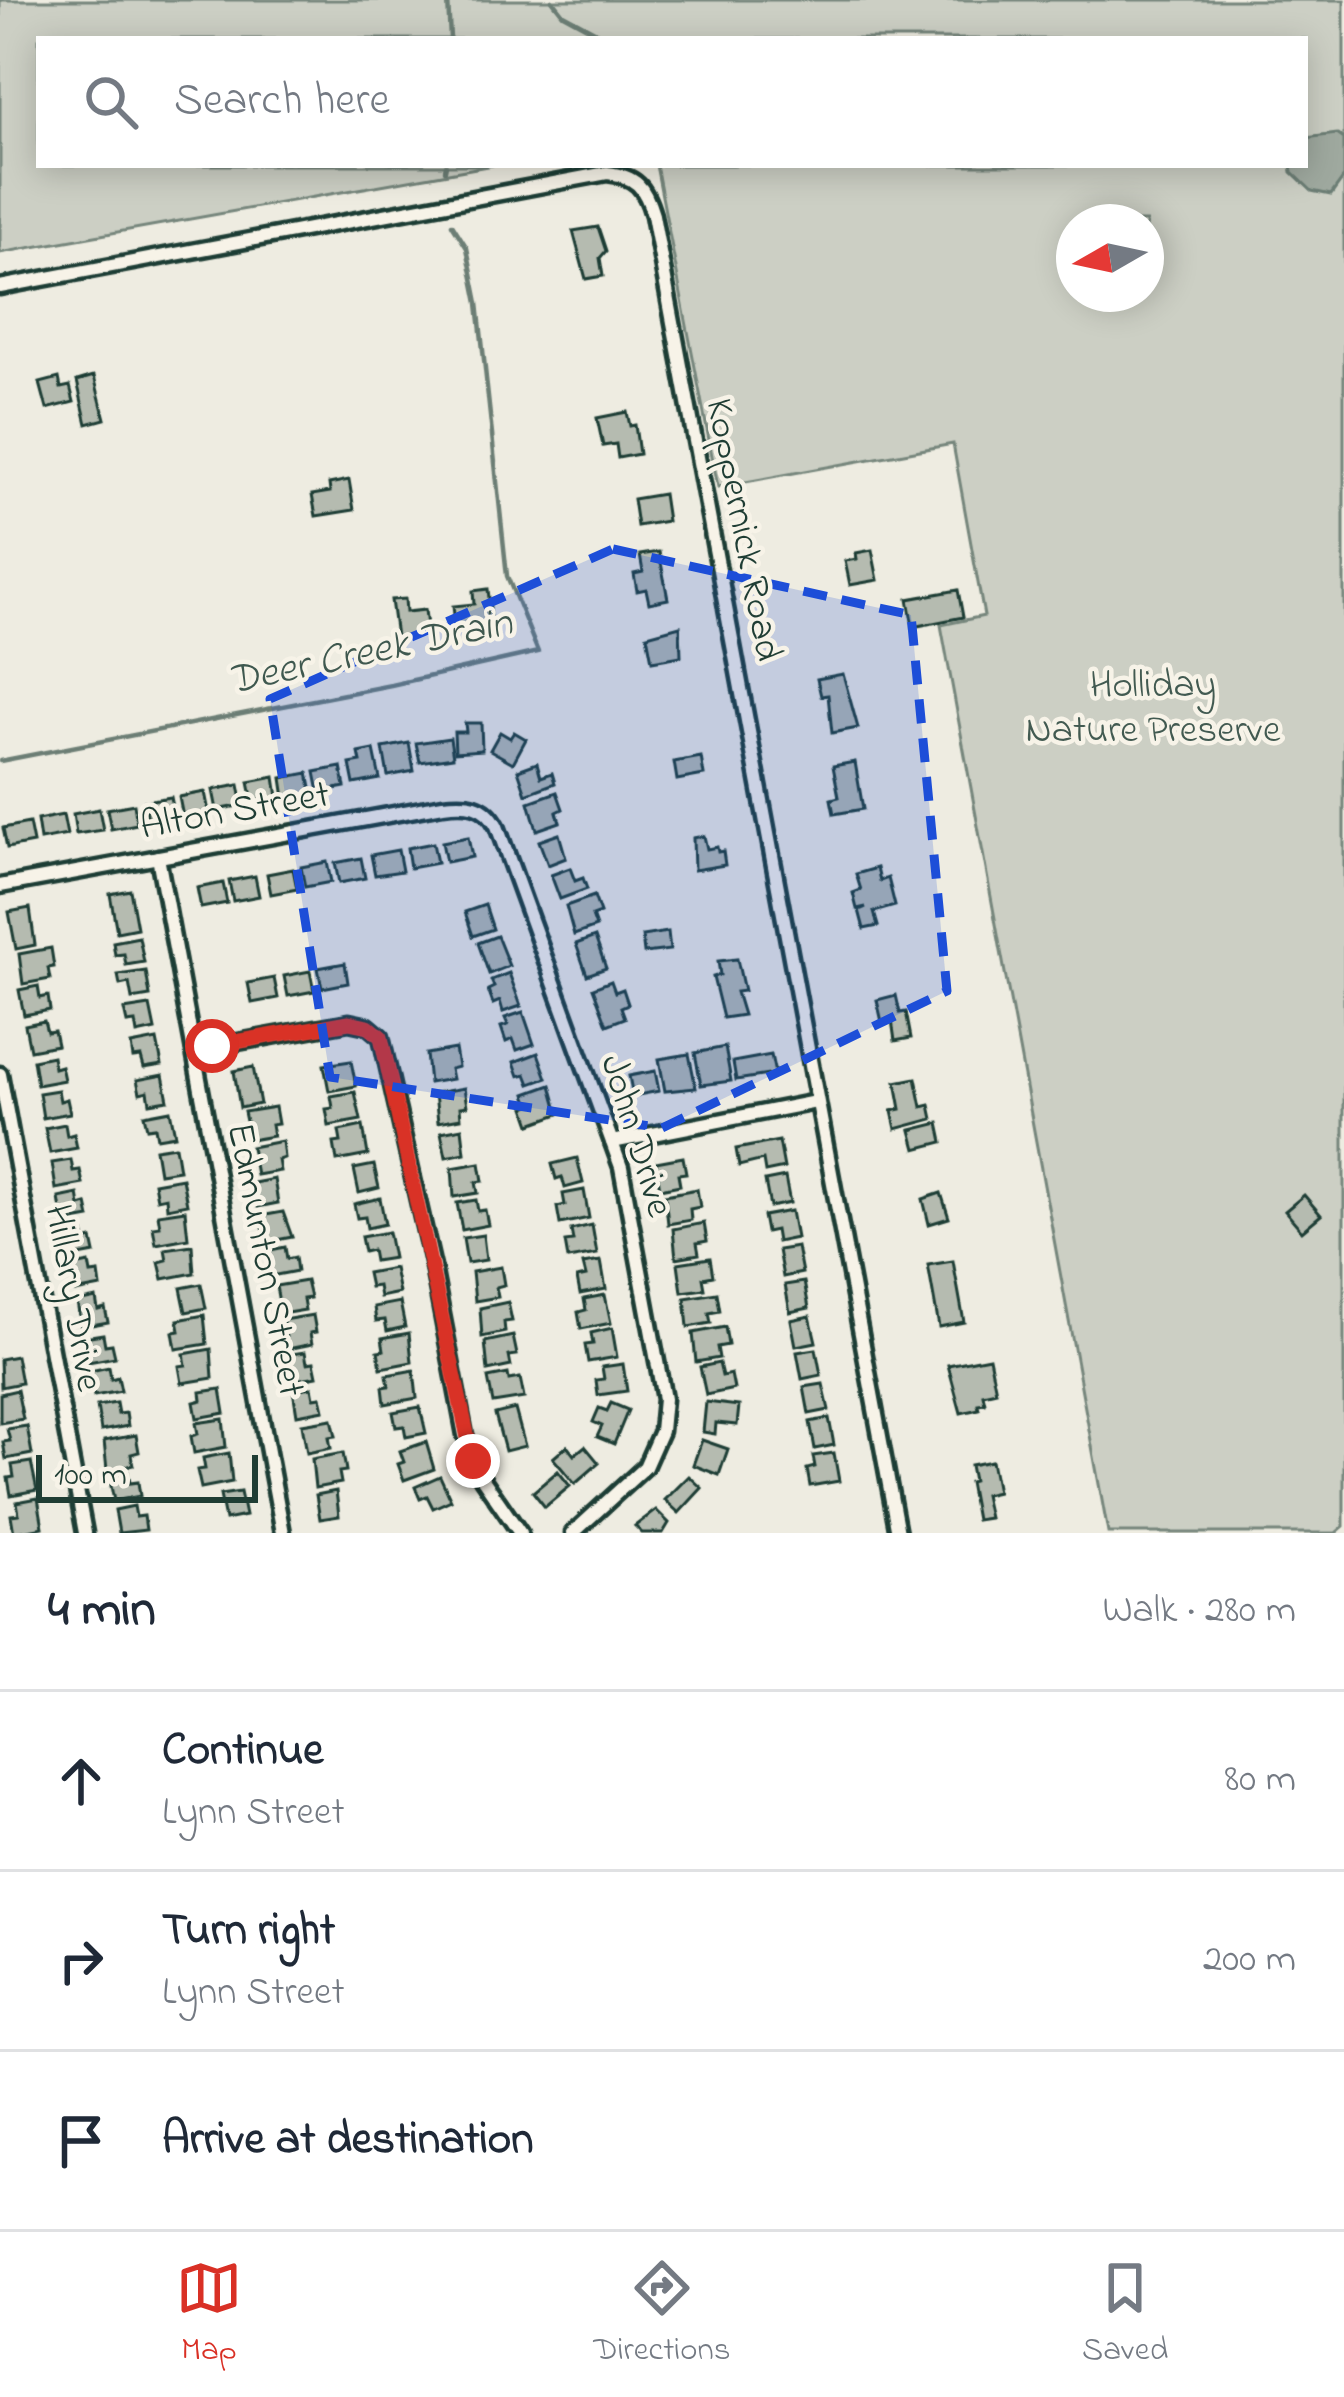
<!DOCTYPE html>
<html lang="en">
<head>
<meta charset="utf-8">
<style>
  body { margin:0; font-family:"Indie Flower",sans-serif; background:#f2f2f3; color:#1f2937 }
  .compass { position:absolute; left:1056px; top:204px; width:108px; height:108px; border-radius:50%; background:#fff; box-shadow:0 6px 30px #0003; rotate:261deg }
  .scale { position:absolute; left:36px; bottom:30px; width:222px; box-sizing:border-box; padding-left:12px; border:6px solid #1f3d34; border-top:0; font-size:33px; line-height:42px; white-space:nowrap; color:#1f3d34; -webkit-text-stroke:9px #f7f3e8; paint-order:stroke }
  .stop { position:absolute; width:36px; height:36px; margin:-27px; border:9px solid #d93025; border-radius:50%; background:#fff }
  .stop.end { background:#d93025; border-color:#fff; box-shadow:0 3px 12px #0008 }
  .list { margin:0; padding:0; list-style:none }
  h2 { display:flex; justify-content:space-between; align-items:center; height:156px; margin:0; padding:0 48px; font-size:51px }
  h2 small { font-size:39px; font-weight:400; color:#747a83 }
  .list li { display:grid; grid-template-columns:78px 1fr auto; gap:36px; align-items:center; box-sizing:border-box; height:180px; padding:0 48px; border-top:3px solid #e0e1e3 }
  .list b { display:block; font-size:45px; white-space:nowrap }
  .list p { margin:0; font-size:39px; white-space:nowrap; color:#747a83 }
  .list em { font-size:39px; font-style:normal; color:#747a83 }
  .icon { flex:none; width:66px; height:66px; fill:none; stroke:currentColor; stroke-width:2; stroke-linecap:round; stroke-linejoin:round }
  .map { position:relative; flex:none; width:1344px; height:1533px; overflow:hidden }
  .search { position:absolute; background:#fff; box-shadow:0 6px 30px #0003; left:36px; right:36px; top:36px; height:132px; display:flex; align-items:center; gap:30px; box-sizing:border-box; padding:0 42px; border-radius:0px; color:#747a83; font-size:45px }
  .sheet { height:696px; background:#fff }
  nav { display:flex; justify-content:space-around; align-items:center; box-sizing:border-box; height:168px; border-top:3px solid #e0e1e3; background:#fff; font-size:33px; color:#747a83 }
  nav a { display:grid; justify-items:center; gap:6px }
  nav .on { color:#d93025 }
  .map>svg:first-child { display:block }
</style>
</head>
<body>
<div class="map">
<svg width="1344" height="1533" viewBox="0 0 1344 1533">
  <rect width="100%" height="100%" fill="#eeece1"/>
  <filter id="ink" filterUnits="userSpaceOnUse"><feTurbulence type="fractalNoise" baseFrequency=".00833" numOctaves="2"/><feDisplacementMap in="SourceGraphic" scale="24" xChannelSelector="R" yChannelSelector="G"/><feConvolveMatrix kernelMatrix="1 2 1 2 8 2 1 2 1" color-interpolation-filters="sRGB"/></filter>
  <g filter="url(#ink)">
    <path fill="#cccfc4" stroke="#76867c" stroke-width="3" fill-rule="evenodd" d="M0,0h1344v1526l-8,7h-228l-167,-908 43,-9 -31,-172 -235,43 -62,-322h649v-126h-1266v126h454l-493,88zM1074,222h72v72h-72z"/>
    <polygon fill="#9fa99f" stroke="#6c7e74" stroke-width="3" points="1337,134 1344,139 1344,177 1331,195 1312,191 1292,172 1291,165 1305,165 1305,138"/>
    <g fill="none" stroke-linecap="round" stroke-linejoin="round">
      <g stroke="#6c7e74" stroke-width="4.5">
        <polyline points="448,0 450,39"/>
        <polyline points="552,0 563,14 609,39"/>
        <polyline points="445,170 446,165"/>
        <polyline points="0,761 391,685 538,652 507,576 478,303 467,248 452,224"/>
      </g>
    </g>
    <g fill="#b5bbb0" stroke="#1f3d34" stroke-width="3">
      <polygon points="598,227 606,251 600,258 603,276 586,279 573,231"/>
      <polygon points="94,376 105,419 87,424 77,381"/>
      <polygon points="59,378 61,388 70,386 74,402 47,409 40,383"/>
      <polygon points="627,412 630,426 635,425 639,454 618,458 616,444 603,446 597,418"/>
      <polygon points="349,480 354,510 316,516 312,495 330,492 329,484"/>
      <polygon points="663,494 667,521 637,526 633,499"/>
      <polygon points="872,550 878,580 850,585 845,561 857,559 856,553"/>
      <polygon points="659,552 668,599 649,603 646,589 637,591 634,574 643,572 640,555"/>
      <polygon points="488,589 492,626 456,632 453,606 474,604 473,591"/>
      <polygon points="958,590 963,617 913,627 908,599"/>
      <polygon points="405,599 406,612 425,610 428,635 396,637 391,600"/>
      <polygon points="680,626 681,656 652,661 647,635"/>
      <polygon points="843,674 858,728 832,733 828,695 821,696 817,679"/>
      <polygon points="465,723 481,723 482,750 455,752 454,732 466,732"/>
      <polygon points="500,732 510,738 514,732 526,739 513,763 490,750"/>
      <polygon points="450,738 453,757 420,762 416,743"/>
      <polygon points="409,743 414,771 388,776 383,748"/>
      <polygon points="374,750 380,779 354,784 350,764 361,762 359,753"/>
      <polygon points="701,757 704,775 677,780 674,762"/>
      <polygon points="855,762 863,809 834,814 831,799 839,797 833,766"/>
      <polygon points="537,763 541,777 552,773 555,783 526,794 518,770"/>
      <polygon points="341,767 345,787 319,792 315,772"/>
      <polygon points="308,773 312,793 285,798 282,778"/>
      <polygon points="275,777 278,797 253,802 249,782"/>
      <polygon points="239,785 243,805 217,810 213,790"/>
      <polygon points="205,792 209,812 183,817 179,797"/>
      <polygon points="557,792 563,809 557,812 560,822 537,830 529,802"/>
      <polygon points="171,797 175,817 148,822 145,801"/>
      <polygon points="134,804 137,824 111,829 107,809"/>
      <polygon points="99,809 103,830 76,834 73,814"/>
      <polygon points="63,815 67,835 40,840 37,820"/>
      <polygon points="29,823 33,843 7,848 3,828"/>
      <polygon points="559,834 566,858 548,865 539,841"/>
      <polygon points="704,836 707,849 717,847 718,852 723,851 725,865 694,870 693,838"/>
      <polygon points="468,837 472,857 446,862 442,842"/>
      <polygon points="433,843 437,863 410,868 407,848"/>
      <polygon points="398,850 402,871 375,875 371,855"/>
      <polygon points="361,858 365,878 339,883 335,863"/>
      <polygon points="327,862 331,882 305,887 301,867"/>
      <polygon points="570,868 575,881 583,878 587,889 560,899 551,875"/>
      <polygon points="877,868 880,881 888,878 895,906 874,912 878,926 864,929 859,910 866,907 857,909 853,893 861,890 856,874"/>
      <polygon points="293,869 297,889 271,894 267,874"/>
      <polygon points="255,876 259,896 233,901 229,881"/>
      <polygon points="223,883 227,903 201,908 197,888"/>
      <polygon points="130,890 137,928 117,932 110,894"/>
      <polygon points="594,896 600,913 592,916 596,927 574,935 566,906"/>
      <polygon points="485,905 493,929 473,936 465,912"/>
      <polygon points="30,908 35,945 16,949 9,912"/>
      <polygon points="668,932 670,950 644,953 642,936"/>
      <polygon points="497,936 509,966 489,974 478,943"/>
      <polygon points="139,937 144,962 126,965 124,954 115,955 113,942"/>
      <polygon points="595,937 606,968 587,975 576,944"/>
      <polygon points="51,948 54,967 48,968 50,979 23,984 19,954"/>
      <polygon points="737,959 744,991 736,992 743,1015 723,1018 713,977 720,975 718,961"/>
      <polygon points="345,963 348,983 322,988 318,968"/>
      <polygon points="146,971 150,996 132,999 129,983 120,985 118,975"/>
      <polygon points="310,971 314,991 288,996 284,976"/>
      <polygon points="509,973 521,1006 503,1012 500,1001 493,1004 488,990 494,987 491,980"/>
      <polygon points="274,978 278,998 252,1003 248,983"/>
      <polygon points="611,981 615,992 623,989 628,1004 621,1007 625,1018 607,1025 593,988"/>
      <polygon points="38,986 40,998 48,996 50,1010 24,1015 19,990"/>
      <polygon points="896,995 900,1013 906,1012 911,1038 895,1041 892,1020 882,1022 877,1000"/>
      <polygon points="150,1006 155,1030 137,1034 135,1022 127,1023 124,1010"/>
      <polygon points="523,1012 534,1044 517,1050 513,1039 506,1042 501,1027 508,1025 505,1018"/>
      <polygon points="44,1021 47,1032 54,1031 57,1045 30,1050 25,1025"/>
      <polygon points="157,1040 162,1065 144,1068 141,1057 133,1058 131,1045"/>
      <polygon points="725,1047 731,1081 701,1085 695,1053"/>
      <polygon points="455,1049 458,1067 450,1069 452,1079 429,1083 426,1054"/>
      <polygon points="538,1053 547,1078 530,1084 526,1074 519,1076 514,1062"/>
      <polygon points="689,1054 696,1088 665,1091 659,1059"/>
      <polygon points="771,1055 775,1074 736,1080 733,1062"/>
      <polygon points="52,1056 54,1068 61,1066 64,1080 37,1085 33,1060"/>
      <polygon points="351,1061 356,1086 329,1091 324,1065"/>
      <polygon points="253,1067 260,1104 240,1108 234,1071"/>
      <polygon points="655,1071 659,1091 633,1096 629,1076"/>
      <polygon points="163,1075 168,1100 150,1103 148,1091 140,1093 137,1080"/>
      <polygon points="916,1078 922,1107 930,1105 933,1119 896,1129 892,1111 901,1109 896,1082"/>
      <polygon points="551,1085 559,1114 531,1124 525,1107 530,1105 526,1094"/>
      <polygon points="464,1088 467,1106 460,1107 461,1118 438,1122 435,1093"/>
      <polygon points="58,1090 60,1101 67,1099 70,1113 43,1118 39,1093"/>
      <polygon points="355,1092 361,1120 329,1126 326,1109 333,1108 331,1096"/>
      <polygon points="275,1107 278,1124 271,1125 273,1136 250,1140 244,1112"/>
      <polygon points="170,1110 175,1135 157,1138 155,1127 147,1128 144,1115"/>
      <polygon points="939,1123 943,1142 916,1149 911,1130"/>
      <polygon points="65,1124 67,1136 74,1134 77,1148 50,1153 45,1128"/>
      <polygon points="363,1126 368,1155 337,1161 334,1143 341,1142 339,1131"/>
      <polygon points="462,1128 465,1153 446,1157 441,1132"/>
      <polygon points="282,1141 284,1158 278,1160 280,1171 256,1175 251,1147"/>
      <polygon points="779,1141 784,1168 765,1172 763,1160 739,1166 736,1149"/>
      <polygon points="175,1146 179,1170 159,1173 155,1149"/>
      <polygon points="683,1157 686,1173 678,1174 680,1185 660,1189 656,1162"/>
      <polygon points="577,1158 583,1183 565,1188 562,1177 556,1179 552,1164"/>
      <polygon points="71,1160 73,1171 80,1170 83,1184 56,1189 52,1163"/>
      <polygon points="480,1163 483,1181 476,1182 478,1193 454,1197 452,1168"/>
      <polygon points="374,1165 379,1188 359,1193 354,1169"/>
      <polygon points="785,1177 790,1203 770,1207 765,1181"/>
      <polygon points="182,1178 187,1204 167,1208 166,1197 157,1199 154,1183"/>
      <polygon points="274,1179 278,1203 258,1207 254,1183"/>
      <polygon points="697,1189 700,1207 690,1209 691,1220 668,1224 665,1195"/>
      <polygon points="584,1190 589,1218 560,1224 557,1207 565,1205 563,1194"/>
      <polygon points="941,1193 949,1218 929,1224 923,1199"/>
      <polygon points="78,1194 80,1206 87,1204 90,1218 63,1223 59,1198"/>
      <polygon points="1304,1195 1321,1215 1302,1231 1285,1211"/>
      <polygon points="380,1198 385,1224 367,1228 365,1217 357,1218 354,1204"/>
      <polygon points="476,1200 478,1211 485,1210 488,1225 462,1230 457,1203"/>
      <polygon points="185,1210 188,1238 156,1244 153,1227 160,1226 158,1214"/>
      <polygon points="791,1211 796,1238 777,1242 775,1230 766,1232 763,1216"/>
      <polygon points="283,1212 292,1237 266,1242 261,1216"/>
      <polygon points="704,1223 707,1241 697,1243 699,1254 676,1258 673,1229"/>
      <polygon points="592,1225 597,1254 568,1259 565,1242 573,1241 571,1230"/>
      <polygon points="83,1230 85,1241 92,1239 95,1253 68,1258 64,1233"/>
      <polygon points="388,1232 393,1258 374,1261 372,1250 364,1252 361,1237"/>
      <polygon points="483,1235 486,1260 467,1263 463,1238"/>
      <polygon points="192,1245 194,1273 163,1279 159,1262 167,1260 165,1249"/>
      <polygon points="285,1247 287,1259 295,1257 297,1271 271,1276 266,1251"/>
      <polygon points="797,1247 802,1273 783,1277 778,1250"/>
      <polygon points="710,1258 713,1276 703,1278 705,1289 682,1292 678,1263"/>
      <polygon points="601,1261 606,1289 580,1294 577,1278 586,1276 583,1264"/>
      <polygon points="953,1261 964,1322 939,1327 928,1265"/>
      <polygon points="89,1263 91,1274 99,1273 101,1287 75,1292 70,1267"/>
      <polygon points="501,1267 504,1285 496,1287 498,1297 475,1301 472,1272"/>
      <polygon points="394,1268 399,1293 380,1297 378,1286 370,1287 367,1273"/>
      <polygon points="306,1281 310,1298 303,1299 305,1310 281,1314 276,1286"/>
      <polygon points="804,1282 809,1308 790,1312 785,1285"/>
      <polygon points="201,1284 206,1308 186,1312 181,1288"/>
      <polygon points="717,1293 720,1311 709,1313 711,1323 688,1327 685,1298"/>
      <polygon points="605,1295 611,1323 581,1329 578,1312 586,1310 584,1299"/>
      <polygon points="96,1298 98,1310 105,1308 108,1322 81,1327 77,1302"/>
      <polygon points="400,1302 405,1327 387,1331 385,1320 376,1321 374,1307"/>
      <polygon points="508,1302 512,1321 504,1322 505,1332 482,1337 480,1308"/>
      <polygon points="204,1315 207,1344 176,1349 173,1332 180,1331 178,1320"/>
      <polygon points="313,1315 316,1332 310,1333 312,1344 288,1349 283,1320"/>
      <polygon points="810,1316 816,1342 796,1346 791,1320"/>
      <polygon points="725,1327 728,1345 717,1347 719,1358 696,1362 693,1333"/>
      <polygon points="612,1328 617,1357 588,1362 585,1345 593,1344 591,1333"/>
      <polygon points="409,1333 412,1362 381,1368 378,1351 384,1350 382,1338"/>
      <polygon points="103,1334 105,1345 112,1344 115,1357 88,1362 84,1337"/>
      <polygon points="513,1336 517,1355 509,1356 511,1366 488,1371 485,1342"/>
      <polygon points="211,1349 213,1378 182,1383 179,1366 186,1365 184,1354"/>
      <polygon points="816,1349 821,1375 802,1379 797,1352"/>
      <polygon points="305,1352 307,1363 314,1362 317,1376 290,1381 285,1355"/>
      <polygon points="16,1356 21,1383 1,1387 0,1359"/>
      <polygon points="989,1357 996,1391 983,1394 985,1403 978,1404 979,1409 961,1413 948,1365"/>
      <polygon points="719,1363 722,1376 731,1374 734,1389 706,1395 700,1367"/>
      <polygon points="623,1364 627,1391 598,1395 596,1380 604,1379 602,1367"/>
      <polygon points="109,1367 111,1379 118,1377 121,1391 94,1396 90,1371"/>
      <polygon points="414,1370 417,1398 385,1404 383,1387 389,1386 387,1375"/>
      <polygon points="508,1374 509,1380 520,1378 524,1398 493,1403 488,1378"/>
      <polygon points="823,1384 829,1410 809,1414 804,1387"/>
      <polygon points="312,1387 314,1398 321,1397 324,1410 297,1415 293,1390"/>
      <polygon points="221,1389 225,1413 197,1418 194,1402 202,1400 201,1392"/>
      <polygon points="17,1390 23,1419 0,1423 0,1394"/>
      <polygon points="706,1402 739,1406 737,1425 716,1423 715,1434 703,1432"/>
      <polygon points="116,1403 118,1414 126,1413 128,1426 101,1431 97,1406"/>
      <polygon points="611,1403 628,1410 614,1444 597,1437 602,1426 593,1422 599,1408 607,1411"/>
      <polygon points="420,1407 426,1433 406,1437 404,1426 396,1427 393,1412"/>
      <polygon points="515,1409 525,1446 505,1451 495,1414"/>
      <polygon points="829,1418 834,1445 815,1449 810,1422"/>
      <polygon points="223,1419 226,1447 194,1453 191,1436 198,1434 196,1423"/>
      <polygon points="332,1419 336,1436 329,1437 331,1448 307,1453 302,1424"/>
      <polygon points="27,1426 32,1454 6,1459 3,1442 10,1441 7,1429"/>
      <polygon points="136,1435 139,1452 131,1454 133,1465 107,1470 104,1441"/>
      <polygon points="702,1440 728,1449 719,1475 693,1465"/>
      <polygon points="426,1442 434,1469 404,1480 398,1464 404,1462 400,1451"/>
      <polygon points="567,1446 574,1455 585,1446 599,1463 575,1484 553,1458"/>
      <polygon points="229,1453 232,1482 201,1488 197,1470 205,1469 203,1458"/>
      <polygon points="343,1453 346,1471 339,1472 341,1483 315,1488 312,1459"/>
      <polygon points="834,1453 839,1481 810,1486 807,1469 815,1467 813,1456"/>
      <polygon points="991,1461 997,1492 984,1495 989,1518 976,1520 969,1482 973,1481 970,1465"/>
      <polygon points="31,1462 37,1490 11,1495 8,1478 14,1477 12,1465"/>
      <polygon points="558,1471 570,1486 545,1507 533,1492"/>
      <polygon points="128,1472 130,1483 138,1482 140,1496 114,1501 109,1476"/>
      <polygon points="440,1476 451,1500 433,1508 427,1496 420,1499 415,1487"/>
      <polygon points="689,1476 702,1488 679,1513 665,1500"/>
      <polygon points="336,1491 339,1516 320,1519 316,1495"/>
      <polygon points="240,1492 245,1516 225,1520 220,1495"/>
      <polygon points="38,1498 43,1527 14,1533 11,1515 19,1514 17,1502"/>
      <polygon points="134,1506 136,1517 144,1516 146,1530 119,1533 115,1510"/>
      <polygon points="656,1510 669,1523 663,1533 642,1533 635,1526"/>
    </g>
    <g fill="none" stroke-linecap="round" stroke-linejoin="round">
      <g stroke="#1f3d34" stroke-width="21">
        <g id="minor">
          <path d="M0,287l607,-114c29,3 38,14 46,42l245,1318"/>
          <polyline points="158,857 283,1533"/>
          <path d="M0,886l443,-81c24,-3 42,-2 54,21l124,341 43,232 -3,32 -16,36 -72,66"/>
          <polyline points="194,1050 349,1022 368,1026 381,1037 433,1267 465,1435 482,1478 520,1533"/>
          <polyline points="0,1074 85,1533"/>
          <polyline points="612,1142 816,1102"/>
        </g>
      </g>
      <use href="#minor" stroke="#f7f3e8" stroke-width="12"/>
    </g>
  </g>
  <g fill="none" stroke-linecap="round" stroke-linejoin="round" filter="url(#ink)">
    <polyline stroke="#d93025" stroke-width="15" points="212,1046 349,1022 368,1026 381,1037 473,1461"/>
  </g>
  <path fill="#1d4ed8" fill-opacity="0.2" stroke="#1d4ed8" stroke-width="9" stroke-dasharray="24 15" stroke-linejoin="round" d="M613,549l298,66 36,376 -285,137 -332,-51 -60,-378z"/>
  <g text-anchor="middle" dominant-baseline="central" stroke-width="9" stroke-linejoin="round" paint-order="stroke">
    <g font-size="39" fill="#1f3d34" stroke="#f7f3e8">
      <text transform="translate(742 530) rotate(79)">Koppernick Road</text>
      <text transform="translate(235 812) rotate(-10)">Alton Street</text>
      <text transform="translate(635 1136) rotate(73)">John Drive</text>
      <text transform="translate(264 1260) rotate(79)">Edmunton Street</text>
      <text transform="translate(72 1298) rotate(80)">Hillary Drive</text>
    </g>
    <g font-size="39" fill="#425a51" stroke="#f7f3e8">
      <text x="1153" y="686">Holliday<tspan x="1153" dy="45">Nature Preserve</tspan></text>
    </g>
    <g font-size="42" font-style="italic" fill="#3f584f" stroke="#f7f3e8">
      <text transform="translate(370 653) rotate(-12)">Deer Creek Drain</text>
    </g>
  </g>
</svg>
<svg class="compass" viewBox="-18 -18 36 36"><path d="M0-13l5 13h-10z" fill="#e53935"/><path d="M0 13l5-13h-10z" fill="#747a83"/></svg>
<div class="scale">100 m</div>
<div class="stop" style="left:212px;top:1046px"></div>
<div class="stop end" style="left:473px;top:1461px"></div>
<div class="search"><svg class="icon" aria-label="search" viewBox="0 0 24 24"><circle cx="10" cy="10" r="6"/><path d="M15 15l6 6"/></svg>Search here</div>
</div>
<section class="sheet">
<h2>4 min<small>Walk · 280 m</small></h2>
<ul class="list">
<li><svg class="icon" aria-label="ahead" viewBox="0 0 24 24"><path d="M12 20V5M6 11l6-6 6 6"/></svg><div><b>Continue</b><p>Lynn Street</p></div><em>80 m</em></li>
<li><svg class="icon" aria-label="right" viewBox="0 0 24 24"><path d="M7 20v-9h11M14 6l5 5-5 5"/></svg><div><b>Turn right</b><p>Lynn Street</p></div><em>200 m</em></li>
<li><svg class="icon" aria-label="arrive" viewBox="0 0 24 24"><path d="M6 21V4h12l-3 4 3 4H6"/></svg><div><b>Arrive at destination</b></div></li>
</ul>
</section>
<nav>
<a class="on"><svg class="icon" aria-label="map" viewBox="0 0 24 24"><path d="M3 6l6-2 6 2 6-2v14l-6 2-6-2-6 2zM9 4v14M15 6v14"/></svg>Map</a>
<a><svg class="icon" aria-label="directions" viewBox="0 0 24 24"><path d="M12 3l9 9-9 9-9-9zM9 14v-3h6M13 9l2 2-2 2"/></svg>Directions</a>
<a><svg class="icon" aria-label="saved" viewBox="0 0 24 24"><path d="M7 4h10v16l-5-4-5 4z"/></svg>Saved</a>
</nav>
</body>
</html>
